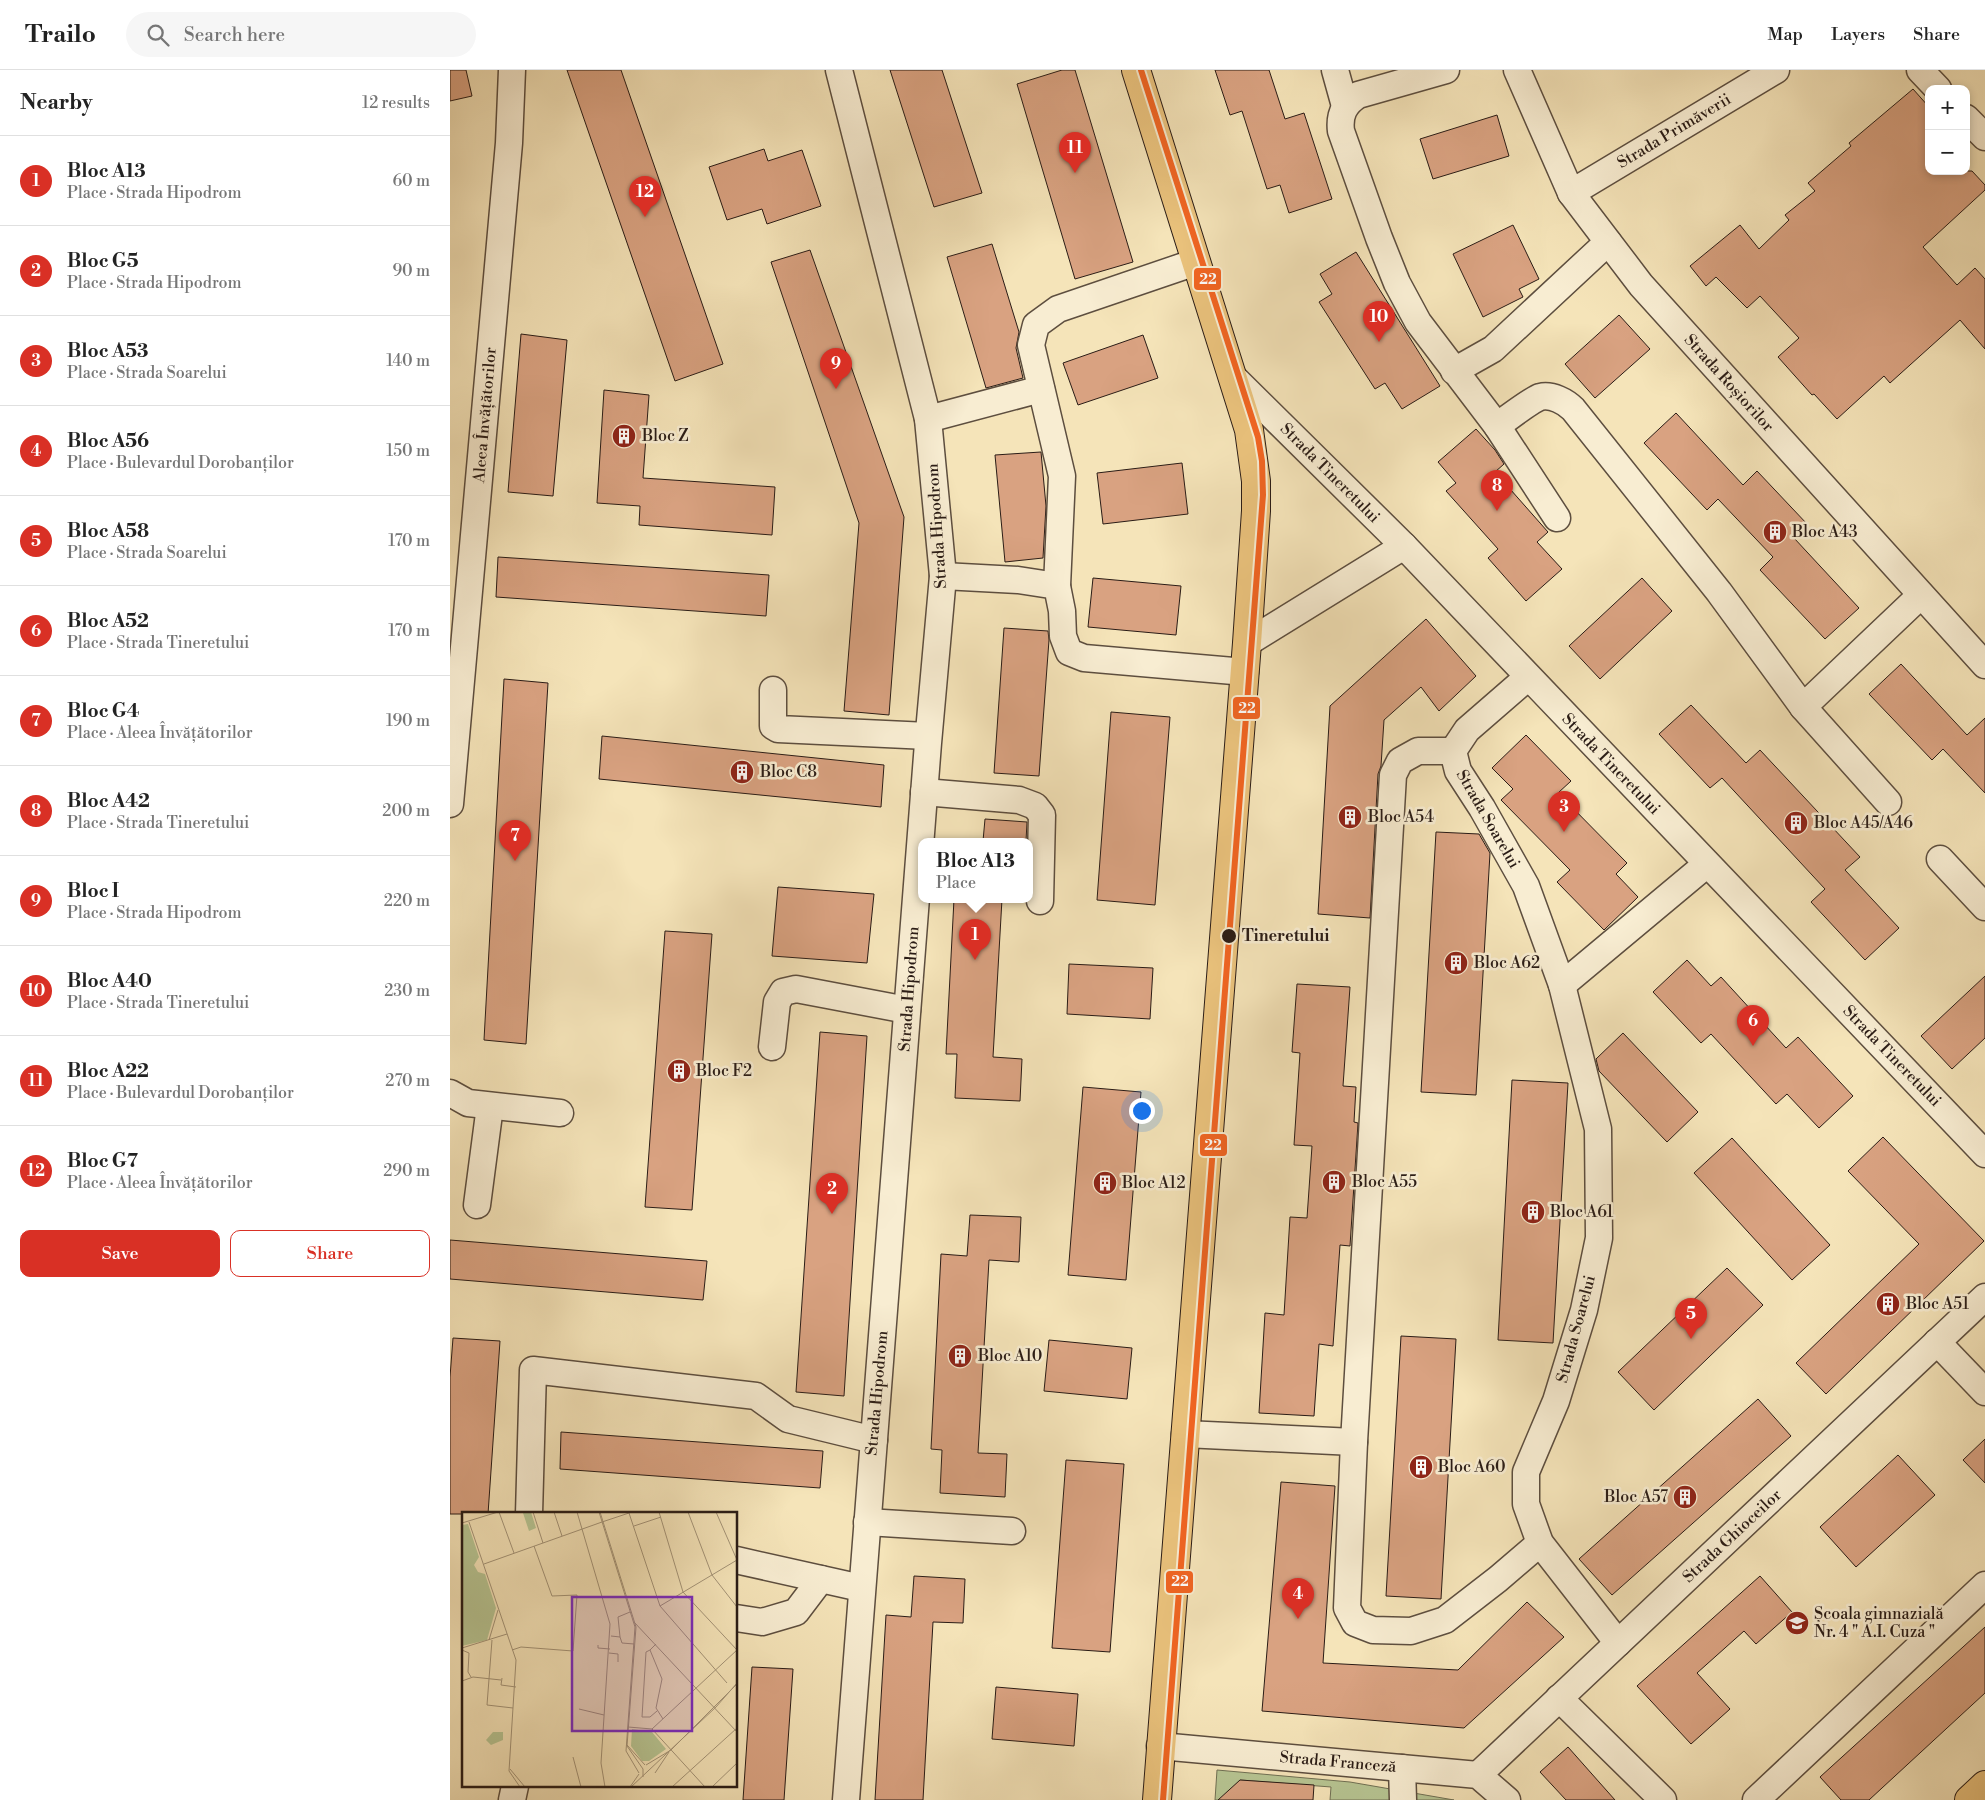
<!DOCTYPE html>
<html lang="en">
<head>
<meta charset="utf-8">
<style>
  body { margin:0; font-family:"Libre Bodoni",serif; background:#f6f6f6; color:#222 }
  .controls { position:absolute; right:15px; top:15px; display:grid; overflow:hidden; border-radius:10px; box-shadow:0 2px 8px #0003 }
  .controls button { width:45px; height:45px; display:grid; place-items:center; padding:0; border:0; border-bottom:1px solid #e0e0e0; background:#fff; color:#222; font:25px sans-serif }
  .you { position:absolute; left:691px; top:1040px; width:18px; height:18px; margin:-12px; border:4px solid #fff; border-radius:50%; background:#1a73e8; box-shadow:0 0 0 8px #1a73e833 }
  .badge { display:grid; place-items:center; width:32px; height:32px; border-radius:50%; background:#d93025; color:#fff; font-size:16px; font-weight:700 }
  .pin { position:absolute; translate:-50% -41px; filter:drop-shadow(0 1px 2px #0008) }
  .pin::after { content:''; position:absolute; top:26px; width:18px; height:15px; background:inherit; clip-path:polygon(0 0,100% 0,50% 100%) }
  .popup { position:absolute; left:468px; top:768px; width:115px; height:65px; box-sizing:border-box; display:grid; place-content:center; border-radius:10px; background:#fff; filter:drop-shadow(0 1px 4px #0005); font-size:16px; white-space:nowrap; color:#767676 }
  .popup b { font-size:19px; color:#222 }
  .popup::after { content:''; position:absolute; left:50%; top:100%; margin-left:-10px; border:10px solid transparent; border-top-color:#fff }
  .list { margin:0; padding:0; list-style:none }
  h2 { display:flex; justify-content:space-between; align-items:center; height:65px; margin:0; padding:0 20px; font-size:21px }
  h2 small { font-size:16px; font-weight:400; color:#767676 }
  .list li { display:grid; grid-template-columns:32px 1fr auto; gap:15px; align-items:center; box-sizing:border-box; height:90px; padding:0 20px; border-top:1px solid #e0e0e0 }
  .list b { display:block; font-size:19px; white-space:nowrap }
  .list p { margin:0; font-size:16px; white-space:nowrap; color:#767676 }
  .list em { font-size:16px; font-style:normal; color:#767676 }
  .actions { display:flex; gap:10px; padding:15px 20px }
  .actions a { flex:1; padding:11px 0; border:1px solid #d93025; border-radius:10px; text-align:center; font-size:18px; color:#d93025 }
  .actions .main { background:#d93025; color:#fff }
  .icon { flex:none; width:28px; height:28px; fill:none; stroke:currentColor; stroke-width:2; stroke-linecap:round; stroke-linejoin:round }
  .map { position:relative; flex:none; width:1535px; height:1730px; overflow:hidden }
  header { display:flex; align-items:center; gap:30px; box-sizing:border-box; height:70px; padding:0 25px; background:#fff; border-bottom:1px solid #e0e0e0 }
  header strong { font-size:24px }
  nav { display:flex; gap:28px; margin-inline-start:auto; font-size:18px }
  .search { width:350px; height:45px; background:#f6f6f6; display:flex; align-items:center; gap:12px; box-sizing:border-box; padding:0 18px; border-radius:28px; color:#767676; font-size:19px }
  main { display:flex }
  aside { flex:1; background:#fff }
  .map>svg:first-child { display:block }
</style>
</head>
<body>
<header>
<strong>Trailo</strong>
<div class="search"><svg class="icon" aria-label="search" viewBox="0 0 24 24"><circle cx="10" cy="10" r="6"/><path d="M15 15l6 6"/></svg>Search here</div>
<nav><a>Map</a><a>Layers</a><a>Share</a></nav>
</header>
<main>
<aside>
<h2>Nearby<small>12 results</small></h2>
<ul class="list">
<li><span class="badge">1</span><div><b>Bloc A13</b><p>Place · Strada Hipodrom</p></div><em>60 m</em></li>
<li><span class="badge">2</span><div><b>Bloc G5</b><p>Place · Strada Hipodrom</p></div><em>90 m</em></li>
<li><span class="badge">3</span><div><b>Bloc A53</b><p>Place · Strada Soarelui</p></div><em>140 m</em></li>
<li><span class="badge">4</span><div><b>Bloc A56</b><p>Place · Bulevardul Dorobanților</p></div><em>150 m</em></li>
<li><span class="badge">5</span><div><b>Bloc A58</b><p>Place · Strada Soarelui</p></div><em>170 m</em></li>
<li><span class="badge">6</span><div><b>Bloc A52</b><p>Place · Strada Tineretului</p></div><em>170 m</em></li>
<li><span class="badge">7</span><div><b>Bloc G4</b><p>Place · Aleea Învățătorilor</p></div><em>190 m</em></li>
<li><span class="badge">8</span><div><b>Bloc A42</b><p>Place · Strada Tineretului</p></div><em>200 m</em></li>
<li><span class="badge">9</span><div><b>Bloc I</b><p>Place · Strada Hipodrom</p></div><em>220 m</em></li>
<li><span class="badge">10</span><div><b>Bloc A40</b><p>Place · Strada Tineretului</p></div><em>230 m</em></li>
<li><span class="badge">11</span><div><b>Bloc A22</b><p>Place · Bulevardul Dorobanților</p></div><em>270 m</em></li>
<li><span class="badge">12</span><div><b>Bloc G7</b><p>Place · Aleea Învățătorilor</p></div><em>290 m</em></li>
</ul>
<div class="actions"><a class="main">Save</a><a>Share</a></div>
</aside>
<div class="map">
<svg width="1535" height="1730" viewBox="0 0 1535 1730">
  <rect width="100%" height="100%" fill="#f5e4b9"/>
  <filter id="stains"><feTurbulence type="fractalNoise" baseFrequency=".004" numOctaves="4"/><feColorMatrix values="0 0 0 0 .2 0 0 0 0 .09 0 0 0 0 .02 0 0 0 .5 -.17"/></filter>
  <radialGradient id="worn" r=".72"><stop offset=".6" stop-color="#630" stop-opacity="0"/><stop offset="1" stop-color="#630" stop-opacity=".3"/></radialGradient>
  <polygon fill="#b7c593" stroke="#707054" points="767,1700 900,1712 1004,1730 880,1730 881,1717 790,1710 771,1730 765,1730"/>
  <g fill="#d9a281" stroke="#2a1c16">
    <polygon points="0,0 16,0 22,26 0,31"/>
    <polygon points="117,0 171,0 273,294 225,311"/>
    <polygon points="440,0 492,0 532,123 484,137"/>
    <polygon points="612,0 625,0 683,192 625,209 567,14"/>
    <polygon points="765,0 819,0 835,49 854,43 882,129 839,143 830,115 817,119 792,41 780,45"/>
    <polygon points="1463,19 1479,37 1479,101 1522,101 1535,115 1535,120 1473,177 1507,215 1525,198 1535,209 1535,279 1510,250 1440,313 1434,306 1387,349 1364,324 1362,325 1328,287 1349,268 1310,226 1297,238 1266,207 1256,216 1240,196 1290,155 1309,179 1339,150 1335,145 1365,121 1358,113 1401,76 1399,73"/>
    <polygon points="1047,45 1059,86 983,109 970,69"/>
    <polygon points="314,79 318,91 352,80 371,136 317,154 312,139 277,150 259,97"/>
    <polygon points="1063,155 1089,209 1069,219 1073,227 1033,247 1003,184"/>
    <polygon points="542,174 569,262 566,278 573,308 536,318 497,187"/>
    <polygon points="360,180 454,447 439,645 394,641 409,453 321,192"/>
    <polygon points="906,182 990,316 952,339 935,313 925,319 869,232 882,224 870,204"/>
    <polygon points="1169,245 1200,279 1145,328 1115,294"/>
    <polygon points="71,264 117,270 103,426 58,422"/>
    <polygon points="693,265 708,308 628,335 613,293"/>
    <polygon points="154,320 199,325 193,408 325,417 322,465 189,455 190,436 147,433"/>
    <polygon points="1226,343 1293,415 1307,401 1358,455 1344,468 1409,538 1375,569 1310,500 1323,487 1268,429 1257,440 1194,373"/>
    <polygon points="1026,359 1045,380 1054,394 1045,402 1098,462 1087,472 1112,499 1076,531 1038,488 1048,479 996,421 1006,413 988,392"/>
    <polygon points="591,382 596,436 593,488 555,492 545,385"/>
    <polygon points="732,393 738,444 653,454 647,403"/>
    <polygon points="48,487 319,505 316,546 46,527"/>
    <polygon points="643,508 731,516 726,565 638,557"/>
    <polygon points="1192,508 1222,541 1150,609 1119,576"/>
    <polygon points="976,549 1026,606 989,641 971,617 934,650 931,696 928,704 920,848 868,844 880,636"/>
    <polygon points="554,558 598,561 599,570 589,706 544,703"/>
    <polygon points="1451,594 1517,665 1535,648 1535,723 1493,679 1482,690 1419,624"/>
    <polygon points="54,609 98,613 76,974 34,970"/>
    <polygon points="1241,635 1296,693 1310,680 1410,787 1395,800 1449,858 1415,890 1361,832 1375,819 1272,708 1260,718 1209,664"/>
    <polygon points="661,642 720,647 705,835 647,830"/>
    <polygon points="1076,665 1121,711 1108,723 1177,793 1166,804 1188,827 1154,860 1107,812 1120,800 1051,730 1063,719 1042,698"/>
    <polygon points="152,666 434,695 431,737 149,709"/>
    <polygon points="535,749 577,752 576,771 533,771"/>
    <polygon points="986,762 1029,764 1040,783 1026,1025 971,1022"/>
    <polygon points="328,817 424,824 417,893 322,886"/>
    <polygon points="504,829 552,829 543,987 572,989 570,1031 505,1028 507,984 496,984"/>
    <polygon points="215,861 262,864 242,1140 195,1137"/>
    <polygon points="1237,890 1261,916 1271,907 1336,978 1348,967 1403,1026 1369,1058 1337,1024 1326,1034 1261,964 1251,973 1203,922"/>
    <polygon points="619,894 703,898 700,949 617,944"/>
    <polygon points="1535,906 1535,968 1502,999 1471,966"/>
    <polygon points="847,914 900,917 893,1016 906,1017 904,1052 908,1053 900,1176 890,1175 883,1276 869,1274 864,1346 809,1343 815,1243 834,1245 840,1147 857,1148 862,1076 844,1075 850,983 842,982"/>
    <polygon points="370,962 417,966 394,1326 346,1322"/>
    <polygon points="1173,963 1248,1042 1217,1072 1149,1001 1146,989"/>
    <polygon points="1062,1010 1118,1013 1103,1273 1048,1270"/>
    <polygon points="633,1017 691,1022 676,1210 618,1205"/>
    <polygon points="1433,1067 1534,1171 1376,1324 1346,1293 1469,1174 1398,1101"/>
    <polygon points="1282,1068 1380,1175 1342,1210 1244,1103"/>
    <polygon points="520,1145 571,1147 569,1192 539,1190 528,1383 557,1384 555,1427 490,1423 492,1380 481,1379 491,1184 517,1186"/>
    <polygon points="0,1170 257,1191 253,1230 0,1209"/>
    <polygon points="1277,1198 1313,1235 1204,1340 1168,1302"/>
    <polygon points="951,1266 1006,1269 991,1529 936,1526"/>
    <polygon points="3,1268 50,1271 38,1444 0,1444 0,1307"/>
    <polygon points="599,1270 682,1278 677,1329 594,1321"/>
    <polygon points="1308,1329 1341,1366 1162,1525 1129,1489"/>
    <polygon points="111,1362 373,1381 370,1418 110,1399"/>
    <polygon points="1535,1369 1535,1413 1513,1390"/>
    <polygon points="1448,1385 1485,1425 1406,1497 1370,1457"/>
    <polygon points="616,1390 674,1394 660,1582 602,1578"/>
    <polygon points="831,1412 885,1416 873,1593 1008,1600 1077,1532 1114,1567 1014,1658 812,1641"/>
    <polygon points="464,1506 515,1509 513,1553 483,1552 473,1730 425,1730 436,1545 461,1547"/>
    <polygon points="1310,1506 1342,1542 1306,1574 1294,1561 1247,1603 1280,1639 1241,1674 1187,1616"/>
    <polygon points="1535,1557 1535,1623 1419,1730 1391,1730 1370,1707"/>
    <polygon points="302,1597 343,1599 334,1730 293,1730"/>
    <polygon points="546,1617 628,1624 624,1676 542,1669"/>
    <polygon points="1118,1677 1165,1730 1116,1730 1090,1702"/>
    <polygon points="790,1710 864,1715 863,1730 768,1730"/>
  </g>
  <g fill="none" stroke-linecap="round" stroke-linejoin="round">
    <g stroke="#5d4e3f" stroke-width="29">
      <g id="minor">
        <polyline points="389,0 478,349 493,506 478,673 396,1730"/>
        <polyline points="885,0 895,36"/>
        <path d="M996,0l-88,25c-14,9 -19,20 -17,36l38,107 18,45 21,39 79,104 60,92"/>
        <polyline points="1067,0 1121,123 1191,215 1535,595"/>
        <polyline points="1470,0 1488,19"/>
        <polyline points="1516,48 1535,67"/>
        <polyline points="1121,123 1326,0"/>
        <polyline points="1004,301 1043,279 1158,172"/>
        <polyline points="784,308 954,476 1535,1084"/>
        <polyline points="478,349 591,319"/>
        <path d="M1047,356c8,-6 36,-27 43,-29 12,-3 26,5 33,12l146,183 84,115 85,95"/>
        <polyline points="493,506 568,510 607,516 612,541 613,566 619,582 634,588 795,602"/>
        <polyline points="607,516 612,406 581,275 586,255 608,239 746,192"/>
        <polyline points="797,573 954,476"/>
        <polyline points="1078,607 1017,660 1003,681 1008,701 1032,738 1076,816 1112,915 1148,1059 1149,1168 1134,1240 1106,1331 1076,1402 1076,1434 1090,1473 1168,1573"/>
        <polyline points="323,620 323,656 328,659 478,666"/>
        <polyline points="1353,637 1471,525"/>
        <polyline points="1003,681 968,681 950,691 943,705 904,1372 897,1538 905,1553 923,1560 961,1561 995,1550 1048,1509 1090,1473"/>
        <polyline points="474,722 569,730 585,736 592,745 590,831"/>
        <polyline points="0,734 59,73 62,0"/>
        <polyline points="1490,789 1535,837"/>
        <polyline points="1112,915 1257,794"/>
        <polyline points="322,977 327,932 333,922 346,919 457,940"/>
        <polyline points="0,1023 18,1033 110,1043"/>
        <polyline points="27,1135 40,1036"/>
        <polyline points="1487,1272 1535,1322"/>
        <polyline points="735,1364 904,1372"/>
        <polyline points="79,1444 83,1300 306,1326 338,1349 424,1370"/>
        <polyline points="417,1452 562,1461"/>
        <polyline points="286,1490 411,1518"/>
        <polyline points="286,1548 312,1552 346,1542 371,1509"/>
        <polyline points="1109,1628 1213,1730"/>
        <polyline points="710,1676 1028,1705 1057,1730"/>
        <polyline points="952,1698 953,1730"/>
        <polyline points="1028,1705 1535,1227"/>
        <polyline points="62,1730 65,1716"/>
        <polyline points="1306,1730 1535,1515"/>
      </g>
    </g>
    <g stroke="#2a1c16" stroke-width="30">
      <g id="major">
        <polyline points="686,0 799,360 806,411 806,441 797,573 707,1730"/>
        <polyline points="1519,1730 1535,1715"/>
      </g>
    </g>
    <use href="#minor" stroke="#f8edd2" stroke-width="26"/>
    <use href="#major" stroke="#eac27c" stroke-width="28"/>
    <g stroke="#f8edd2" stroke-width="10">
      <polyline id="tram-1" points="691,0 808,367 812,391 813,425 713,1730"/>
    </g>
    <use href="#tram-1" stroke="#f26522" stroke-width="6"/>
  </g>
  <defs>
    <g id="building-disc" transform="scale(1.25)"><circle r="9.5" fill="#8f2418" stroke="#f8edd2"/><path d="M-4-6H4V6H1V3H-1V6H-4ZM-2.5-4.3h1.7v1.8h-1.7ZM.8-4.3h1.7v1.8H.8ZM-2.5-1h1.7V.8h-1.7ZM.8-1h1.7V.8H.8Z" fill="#fff"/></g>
    <g id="school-disc" transform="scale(1.25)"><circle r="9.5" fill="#8f2418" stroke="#f8edd2"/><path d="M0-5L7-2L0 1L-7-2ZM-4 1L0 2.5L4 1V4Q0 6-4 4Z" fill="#fff"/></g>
  </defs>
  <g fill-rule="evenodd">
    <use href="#building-disc" x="174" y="366"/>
    <use href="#building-disc" x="1325" y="462"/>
    <use href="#building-disc" x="292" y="702"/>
    <use href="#building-disc" x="900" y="747"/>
    <use href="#building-disc" x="1346" y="753"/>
    <use href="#building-disc" x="1006" y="893"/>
    <use href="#building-disc" x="229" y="1001"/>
    <use href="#building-disc" x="884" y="1112"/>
    <use href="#building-disc" x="655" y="1113"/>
    <use href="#building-disc" x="1083" y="1142"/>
    <use href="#building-disc" x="1438" y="1234"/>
    <use href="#building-disc" x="510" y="1286"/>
    <use href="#building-disc" x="971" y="1397"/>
    <use href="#building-disc" x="1235" y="1427"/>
    <use href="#school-disc" x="1347" y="1553"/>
  </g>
  <circle fill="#2a1c16" stroke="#f8edd2" stroke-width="2" cx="779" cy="866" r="8"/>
  <g text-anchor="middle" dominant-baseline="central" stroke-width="5" stroke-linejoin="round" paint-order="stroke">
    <g font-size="16" fill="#2a1c16" stroke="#f8edd2">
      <text transform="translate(1224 61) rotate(-31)">Strada Primăverii</text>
      <text transform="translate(1279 313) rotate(48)">Strada Roșiorilor</text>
      <text transform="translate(35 345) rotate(-85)">Aleea Învățătorilor</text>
      <text transform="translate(880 403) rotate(45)">Strada Tineretului</text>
      <text transform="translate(487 456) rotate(-94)">Strada Hipodrom</text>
      <text transform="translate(1161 694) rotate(46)">Strada Tineretului</text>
      <text transform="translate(1038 749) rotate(60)">Strada Soarelui</text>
      <text transform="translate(459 919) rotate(-86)">Strada Hipodrom</text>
      <text transform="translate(1442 986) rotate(46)">Strada Tineretului</text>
      <text transform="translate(1126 1259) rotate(-75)">Strada Soarelui</text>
      <text transform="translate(427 1323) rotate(-85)">Strada Hipodrom</text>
      <text transform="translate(1282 1466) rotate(-43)">Strada Ghioceilor</text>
      <text transform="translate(888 1692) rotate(5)">Strada Franceză</text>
    </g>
    <g font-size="16" fill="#2a1c16" stroke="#f8edd2" text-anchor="start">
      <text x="192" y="366">Bloc Z</text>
      <text x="1342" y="462">Bloc A43</text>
      <text x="310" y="702">Bloc C8</text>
      <text x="918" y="747">Bloc A54</text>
      <text x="1364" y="753">Bloc A45/A46</text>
      <text x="1024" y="893">Bloc A62</text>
      <text x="246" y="1001">Bloc F2</text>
      <text x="902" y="1112">Bloc A55</text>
      <text x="672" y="1113">Bloc A12</text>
      <text x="1100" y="1142">Bloc A61</text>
      <text x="1456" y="1234">Bloc A51</text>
      <text x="528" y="1286">Bloc A10</text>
      <text x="988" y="1397">Bloc A60</text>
      <text x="1218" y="1427" text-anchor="end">Bloc A57</text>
      <text x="1364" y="1544">Școala gimnazială<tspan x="1364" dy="18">Nr. 4 " A.I. Cuza "</tspan></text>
    </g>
    <g font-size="16" font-weight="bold" fill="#2a1c16" stroke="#f8edd2" text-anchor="start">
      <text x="792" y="866">Tineretului</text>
    </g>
  </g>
  <g transform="translate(12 1442)">
    <rect width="275" height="275" fill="#f5e4b9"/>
    <path d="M69,0l5,16 -7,3 -6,-18zM6,12l11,33 -5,8 4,7 7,2 11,34 -9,32 -25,6v-121zM170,217l20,3 14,17 -17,12h-7l-11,-15zM31,220h10v8l-12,5 -5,-5z" fill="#b7c593"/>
    <path fill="none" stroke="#a49478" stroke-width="1" d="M37,0l15,41M71,0l10,31M92,0l8,24M115,0l33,112 -9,139 4,24M137,0l36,115 -9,124 13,22M138,0l36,115 -9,119 16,23v8M197,0l24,80 54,58M226,0l24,63 25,32M167,1l31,93 67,77M7,10l47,138 -7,111 11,16M140,10l30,-10M0,11l36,-11M172,14l27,-9M22,52l118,-42M198,94l77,-46 -21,-48M172,110l103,110M149,124l9,1 2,6 12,1M158,125l-2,-20 12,-5M27,128l9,-30M30,128l-5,65 26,3M194,132l-6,6 12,29 -6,29 7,11M136,133v3l12,1M0,136l45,-14M0,138l7,3 -1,19 3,5M50,138l9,-3 52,4 4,-56 -25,1 -18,-50M188,138l-4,2 -4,65h8l7,-6M147,141l9,1v8M40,166l-1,7 15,2M0,169l11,-4 28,3M117,197l25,6M166,215l24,2 53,58M190,217l85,-79M165,233l18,20M111,245l8,30M184,253l25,-15 66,-66M48,257l15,18M193,261l14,-21M168,275l9,-13M169,275l85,-80 21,-24M210,275l65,-59M250,275l25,-24"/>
    <path fill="#7b2cbf" fill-opacity="0.15" stroke="#7b2cbf" stroke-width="2.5" d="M110,85h120v134h-120z"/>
    <rect width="275" height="275" fill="none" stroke="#2a1c16" stroke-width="2.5"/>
  </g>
  <g stroke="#f8edd2" stroke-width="2">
    <rect x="743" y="197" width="29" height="24" rx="5" fill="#f26522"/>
    <rect x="782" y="626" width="29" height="24" rx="5" fill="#f26522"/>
    <rect x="749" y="1063" width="29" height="24" rx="5" fill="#f26522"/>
    <rect x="715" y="1500" width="29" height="24" rx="5" fill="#f26522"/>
  </g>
  <g font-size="14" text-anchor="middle" font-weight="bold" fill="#fff">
    <text x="758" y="214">22</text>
    <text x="797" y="643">22</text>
    <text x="763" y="1080">22</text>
    <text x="730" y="1516">22</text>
  </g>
  <rect width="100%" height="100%" filter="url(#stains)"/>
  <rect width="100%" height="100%" fill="url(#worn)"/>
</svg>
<div class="controls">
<button>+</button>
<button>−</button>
</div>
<div class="you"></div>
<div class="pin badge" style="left:525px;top:890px">1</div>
<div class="popup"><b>Bloc A13</b>Place</div>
<div class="pin badge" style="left:382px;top:1144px">2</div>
<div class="pin badge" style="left:1114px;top:762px">3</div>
<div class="pin badge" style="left:848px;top:1549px">4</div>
<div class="pin badge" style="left:1241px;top:1269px">5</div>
<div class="pin badge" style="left:1303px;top:976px">6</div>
<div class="pin badge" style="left:65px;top:791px">7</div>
<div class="pin badge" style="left:1047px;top:441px">8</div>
<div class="pin badge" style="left:386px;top:319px">9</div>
<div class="pin badge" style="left:929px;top:272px">10</div>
<div class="pin badge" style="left:625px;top:103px">11</div>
<div class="pin badge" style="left:195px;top:147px">12</div>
</div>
</main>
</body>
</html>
